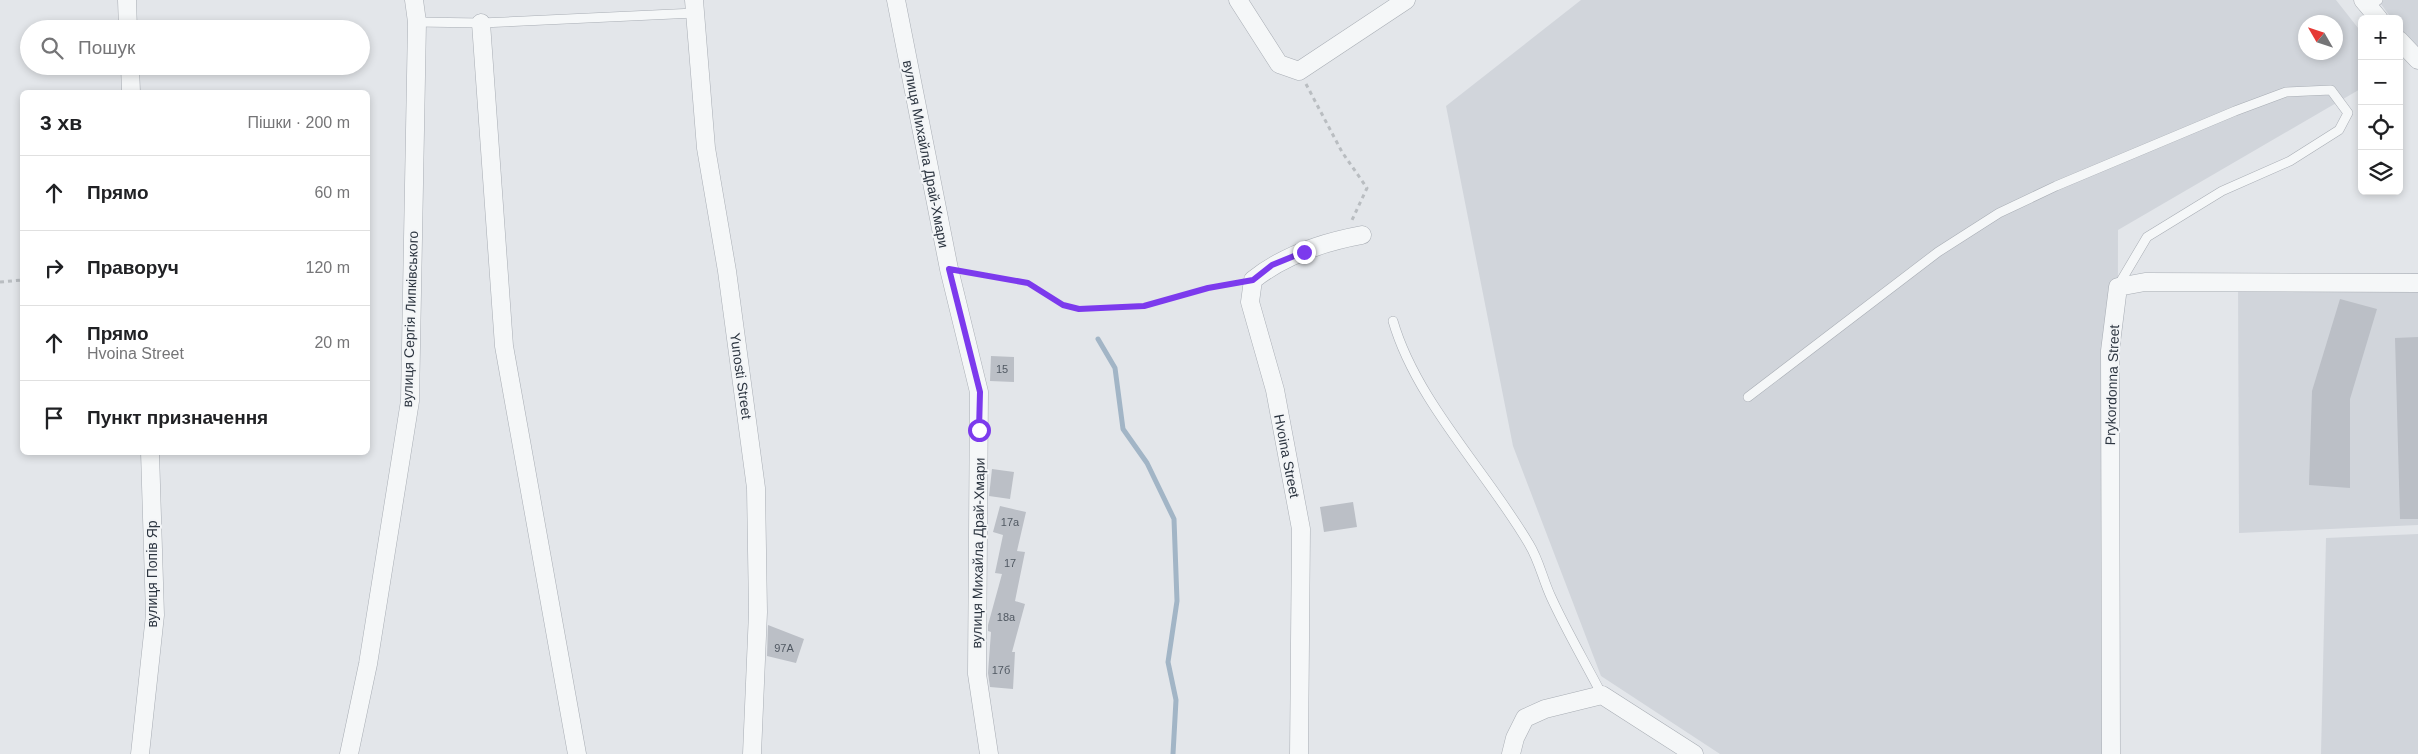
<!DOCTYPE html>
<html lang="uk">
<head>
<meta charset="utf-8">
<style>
  body { margin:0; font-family:Helvetica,sans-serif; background:#f2f2f2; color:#202124 }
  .controls { position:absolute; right:15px; top:15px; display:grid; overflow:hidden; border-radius:8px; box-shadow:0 2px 8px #0003 }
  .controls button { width:45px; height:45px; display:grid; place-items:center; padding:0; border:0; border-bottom:1px solid #e0e0e0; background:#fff; color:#202124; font:25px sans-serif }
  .compass { position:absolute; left:2298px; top:15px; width:45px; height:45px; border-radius:50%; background:#fff; box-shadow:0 2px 8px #0003; rotate:309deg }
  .stop { position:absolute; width:15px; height:15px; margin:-11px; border:4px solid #7c3aed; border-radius:50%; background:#fff }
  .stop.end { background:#7c3aed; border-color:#fff; box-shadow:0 1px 5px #0008 }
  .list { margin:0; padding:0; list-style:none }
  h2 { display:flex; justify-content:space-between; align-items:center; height:65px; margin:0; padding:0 20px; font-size:21px }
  h2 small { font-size:16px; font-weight:400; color:#757577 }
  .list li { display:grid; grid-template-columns:32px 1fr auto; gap:15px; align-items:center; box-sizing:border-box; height:75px; padding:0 20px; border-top:1px solid #e0e0e0 }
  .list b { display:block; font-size:19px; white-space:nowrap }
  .list p { margin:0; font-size:16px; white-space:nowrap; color:#757577 }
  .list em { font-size:16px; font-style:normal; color:#757577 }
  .icon { flex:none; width:28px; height:28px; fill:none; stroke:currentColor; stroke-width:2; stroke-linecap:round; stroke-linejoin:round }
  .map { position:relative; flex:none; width:2418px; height:754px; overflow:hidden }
  .search { position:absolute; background:#fff; box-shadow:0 2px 8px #0003; left:20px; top:20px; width:350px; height:55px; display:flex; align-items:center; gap:12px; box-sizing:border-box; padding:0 18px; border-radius:28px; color:#757577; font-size:19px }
  .panel { position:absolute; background:#fff; box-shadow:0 2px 8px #0003; left:20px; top:90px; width:350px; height:365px; border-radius:8px }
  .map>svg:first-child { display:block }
</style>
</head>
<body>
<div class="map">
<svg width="2418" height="754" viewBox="0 0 2418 754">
  <rect width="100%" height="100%" fill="#e3e6ea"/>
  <g fill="#d1d5db" fill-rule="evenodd">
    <path d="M1581,0h755l26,33v55l-244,142 -1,524h-397l-119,-78 -88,-230 -67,-340zM2306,22h30v30h-30z"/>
    <polygon points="2378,0 2418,0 2418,51 2399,28 2399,19 2392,19"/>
    <polygon points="2418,273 2418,525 2239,533 2238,275"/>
    <polygon points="2418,534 2418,754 2321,754 2326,538"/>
  </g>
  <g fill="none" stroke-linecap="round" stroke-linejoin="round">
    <polyline stroke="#a2b5c6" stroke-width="5" points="1098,339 1115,368 1123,429 1147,463 1174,519 1177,601 1168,662 1176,700 1173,754"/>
  </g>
  <g fill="#bbbfc6">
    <polygon points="2340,299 2377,309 2350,399 2350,488 2309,485 2312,391"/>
    <polygon points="2418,337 2418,519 2400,519 2395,338"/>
    <polygon points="991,356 1014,357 1014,382 990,381"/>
    <polygon points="992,469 1014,472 1010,499 989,496"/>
    <polygon points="1353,502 1357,527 1324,532 1320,507"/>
    <polygon points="1000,506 1026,512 1017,551 1025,552 1015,601 1025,604 1012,652 1015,652 1013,689 990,687 988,673 991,632 988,631 988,625 1002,574 995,573 1003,535 993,532"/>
    <polygon points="768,625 804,639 796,663 767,656"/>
  </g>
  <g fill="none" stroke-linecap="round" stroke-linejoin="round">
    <g stroke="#a8adb4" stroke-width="10">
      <g id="service">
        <polyline points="2368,8 2378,0"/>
        <polyline points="417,22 481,23 695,13"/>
        <path d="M1393,321c23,80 94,151 136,223 10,16 14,36 22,53 15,33 34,65 51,98"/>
        <polyline points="1748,397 1938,252 1999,213 2056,186 2235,111 2286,92 2331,90 2348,113 2339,130 2290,161 2222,191 2147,237 2118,286"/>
      </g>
    </g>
    <g stroke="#a8adb4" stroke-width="19">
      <g id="minor">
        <polyline points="127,0 128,29"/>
        <polyline points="694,0 706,148 727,271 756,488 758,612 752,754"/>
        <polyline points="896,0 949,269 979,392 977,674 989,754"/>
        <polyline points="1238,0 1279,64 1299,71 1406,0"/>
        <polyline points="2363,0 2379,19"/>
        <polyline points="481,23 504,346 577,754"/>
        <polyline points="2399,40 2418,60"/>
        <polyline points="130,66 131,92"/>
        <polyline points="140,754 155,615 150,452"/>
        <polyline points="349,754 368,664 410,401 417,22 414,0"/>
        <path d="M1299,754l2,-225 -26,-139 -25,-88 3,-22c31,-25 71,-38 109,-45"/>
        <polyline points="1511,754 1515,738 1525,718 1545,709 1602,695 1694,754"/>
        <polyline points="2111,754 2110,351 2118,287 2145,282 2418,283"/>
      </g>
    </g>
    <g stroke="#b9bdc1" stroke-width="3" stroke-dasharray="4 4" stroke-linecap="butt">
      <polyline points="1306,84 1342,152 1367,188 1352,220"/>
      <polyline points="965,272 1029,283 1063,305 1079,309 1144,306 1208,288 1236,283"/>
      <polyline points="0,282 22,280"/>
    </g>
    <use href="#service" stroke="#f5f7f8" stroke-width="9"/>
    <use href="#minor" stroke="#f5f7f8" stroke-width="18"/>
  </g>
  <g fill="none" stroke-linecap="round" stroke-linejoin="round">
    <polyline stroke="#7c3aed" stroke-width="6" points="979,430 980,392 949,269 1028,283 1063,305 1079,309 1144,306 1208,288 1253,280 1272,265 1304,252"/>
  </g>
  <g text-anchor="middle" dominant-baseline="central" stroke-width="4" stroke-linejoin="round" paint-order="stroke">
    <g font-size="11" fill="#505862">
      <text x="1002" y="369">15</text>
      <text x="1010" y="522">17а</text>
      <text x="1010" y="563">17</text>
      <text x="1006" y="617">18а</text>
      <text x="784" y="648">97А</text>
      <text x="1001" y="670">17б</text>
    </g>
    <g font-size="14" fill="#2c3540" stroke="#f3f5f7">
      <text transform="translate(926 154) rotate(79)">вулиця Михайла Драй-Хмари</text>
      <text transform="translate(410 319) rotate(-88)">вулиця Сергія Липківського</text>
      <text transform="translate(741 376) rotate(82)">Yunosti Street</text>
      <text transform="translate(2112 385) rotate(-88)">Prykordonna Street</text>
      <text transform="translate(1287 456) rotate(79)">Hvoina Street</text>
      <text transform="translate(978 553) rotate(-89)">вулиця Михайла Драй-Хмари</text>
      <text transform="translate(152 574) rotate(-90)">вулиця Попів Яр</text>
    </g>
  </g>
</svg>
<div class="controls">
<button>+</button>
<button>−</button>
<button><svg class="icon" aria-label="locate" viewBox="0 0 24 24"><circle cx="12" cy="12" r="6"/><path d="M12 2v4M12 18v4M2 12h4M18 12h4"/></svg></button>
<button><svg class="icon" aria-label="layers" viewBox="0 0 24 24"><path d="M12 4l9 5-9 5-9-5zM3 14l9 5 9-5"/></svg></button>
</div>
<svg class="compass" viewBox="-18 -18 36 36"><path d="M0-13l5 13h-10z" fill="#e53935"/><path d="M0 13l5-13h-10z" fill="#757577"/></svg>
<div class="stop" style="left:979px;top:430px"></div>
<div class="stop end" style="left:1304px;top:252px"></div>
<div class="search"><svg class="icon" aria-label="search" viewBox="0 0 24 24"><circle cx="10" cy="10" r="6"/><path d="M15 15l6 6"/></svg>Пошук</div>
<section class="panel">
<h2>3 хв<small>Пішки · 200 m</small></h2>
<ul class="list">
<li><svg class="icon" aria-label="ahead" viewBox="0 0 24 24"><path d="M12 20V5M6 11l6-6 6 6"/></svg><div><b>Прямо</b></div><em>60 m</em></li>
<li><svg class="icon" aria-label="right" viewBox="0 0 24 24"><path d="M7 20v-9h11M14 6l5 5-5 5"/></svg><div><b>Праворуч</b></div><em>120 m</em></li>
<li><svg class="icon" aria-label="ahead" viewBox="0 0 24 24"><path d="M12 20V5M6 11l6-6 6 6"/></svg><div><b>Прямо</b><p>Hvoina Street</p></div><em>20 m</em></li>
<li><svg class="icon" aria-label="arrive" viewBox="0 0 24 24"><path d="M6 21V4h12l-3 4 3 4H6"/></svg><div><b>Пункт призначення</b></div></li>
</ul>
</section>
</div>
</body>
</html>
